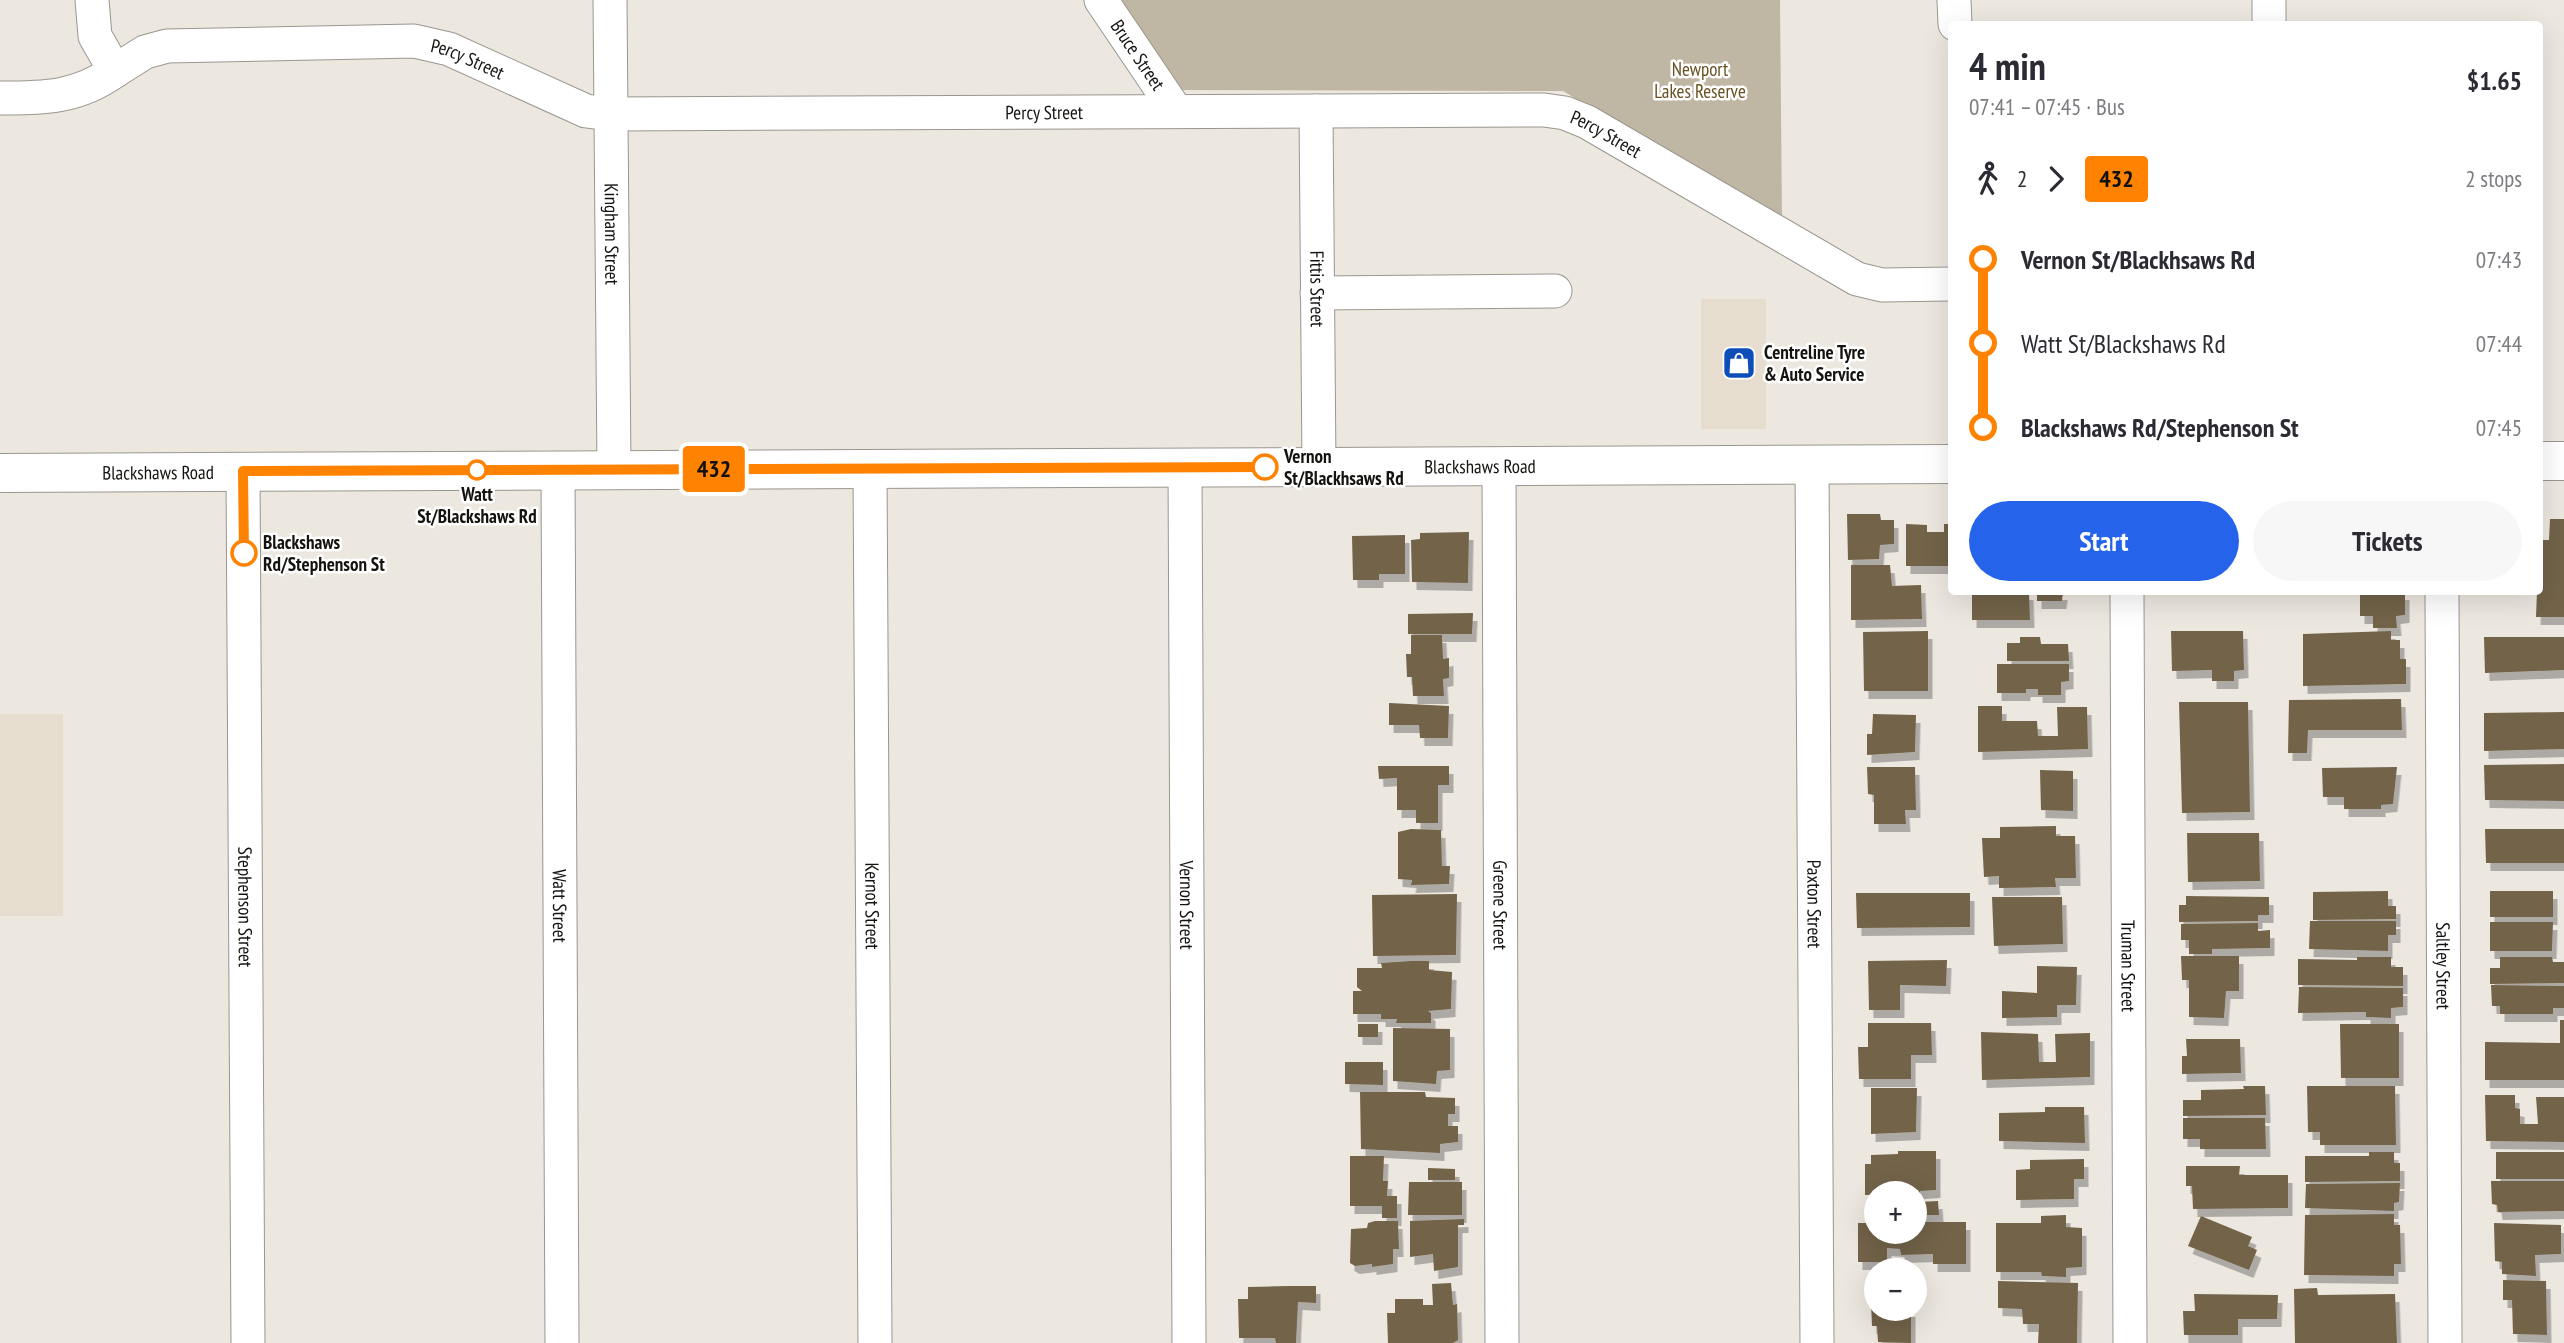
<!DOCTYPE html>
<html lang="en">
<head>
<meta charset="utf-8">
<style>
	:root { --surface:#fff; --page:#f7f7f7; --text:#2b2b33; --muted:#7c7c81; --accent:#2563eb }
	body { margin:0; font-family:"PT Sans Narrow",sans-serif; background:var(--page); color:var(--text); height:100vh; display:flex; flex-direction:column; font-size:26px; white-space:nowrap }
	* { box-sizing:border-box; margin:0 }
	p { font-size:23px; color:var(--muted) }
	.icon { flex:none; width:38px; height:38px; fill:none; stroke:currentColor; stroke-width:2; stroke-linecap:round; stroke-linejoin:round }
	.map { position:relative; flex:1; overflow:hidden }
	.side { position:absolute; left:1948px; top:21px; width:595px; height:574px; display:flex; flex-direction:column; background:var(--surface); border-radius:7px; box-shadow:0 7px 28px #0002 }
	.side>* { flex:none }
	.badge { padding:0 14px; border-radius:5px; font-size:24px; line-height:46px }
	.controls { position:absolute; left:1864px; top:1181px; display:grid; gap:14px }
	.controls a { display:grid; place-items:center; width:63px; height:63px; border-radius:50%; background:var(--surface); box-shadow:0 7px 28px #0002; font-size:35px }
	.map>.badge { position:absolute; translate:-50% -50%; box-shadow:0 0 0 4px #fff }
	.legs { display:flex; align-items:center; gap:10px; height:77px; padding:0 21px; font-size:23px }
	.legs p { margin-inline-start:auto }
	.summary { display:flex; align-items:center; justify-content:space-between; height:119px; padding:0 21px }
	h1 { font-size:38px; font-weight:700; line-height:52px }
	.action { display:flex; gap:14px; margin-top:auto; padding:14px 21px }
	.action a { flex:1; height:80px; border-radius:42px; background:var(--accent); color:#fff; font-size:28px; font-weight:700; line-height:80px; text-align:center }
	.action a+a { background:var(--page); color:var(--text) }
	ul { padding:0 21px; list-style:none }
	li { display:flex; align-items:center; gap:24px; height:84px; font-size:26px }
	li i { display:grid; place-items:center; width:10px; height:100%; margin:0 9px; background:currentColor }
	li i::after { content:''; width:18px; height:18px; margin:-9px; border:5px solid; border-radius:50%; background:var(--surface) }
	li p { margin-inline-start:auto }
	li:first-child i { background:linear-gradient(#0000 50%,currentColor 0) }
	li:last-child i { background:linear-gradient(currentColor 50%,#0000 0) }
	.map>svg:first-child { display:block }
</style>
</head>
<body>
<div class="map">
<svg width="2564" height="1343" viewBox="0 0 2564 1343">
	<defs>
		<filter id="shadow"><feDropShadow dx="4.5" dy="8" stdDeviation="0" flood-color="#0004"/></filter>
	</defs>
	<rect width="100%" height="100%" fill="#ece7df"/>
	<!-- built -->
	<g fill="#e6ddce">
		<rect x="1701" y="299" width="65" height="130"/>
		<rect x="0" y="714" width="63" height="202"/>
	</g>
	<!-- green -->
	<polygon fill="#c0b6a4" points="1103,0 1780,0 1782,222 1563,91 1167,90"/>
	<!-- building -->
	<g fill="#72644a" filter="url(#shadow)">
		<polygon points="1847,514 1880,514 1881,520 1894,520 1894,544 1880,545 1879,559 1848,560"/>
		<polygon points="2550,519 2564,519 2564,617 2536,617 2539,540 2549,540"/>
		<polygon points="1906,524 1927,525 1927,532 1944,532 1944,524 1951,524 1951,566 1906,566"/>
		<polygon points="1469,532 1468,583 1412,582 1411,540 1420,539 1420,533"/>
		<polygon points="1405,535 1405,574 1379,574 1379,580 1353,580 1352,536"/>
		<polygon points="1851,565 1890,565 1892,586 1921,585 1922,619 1851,620"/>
		<polygon points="1972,592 2029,592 2030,620 1972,620"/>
		<polygon points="2037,592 2063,592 2062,601 2037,601"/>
		<polygon points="2360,592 2405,592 2405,615 2396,616 2397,628 2373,628 2373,616 2360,616"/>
		<polygon points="1473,613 1472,634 1408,634 1408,614"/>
		<polygon points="1928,631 1928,691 1864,691 1863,632"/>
		<polygon points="2171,631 2243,631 2244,670 2234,671 2234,681 2212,681 2212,670 2172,671"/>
		<polygon points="2391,631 2391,640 2400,640 2400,659 2406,659 2406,684 2303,686 2303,634"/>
		<polygon points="1411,635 1442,635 1443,659 1449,658 1449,678 1443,679 1444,696 1413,696 1412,677 1407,677 1406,654 1411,654"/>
		<polygon points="2020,637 2040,637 2041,644 2068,644 2069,661 2007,661 2007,643 2020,643"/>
		<polygon points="2484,637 2564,637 2564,670 2485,673"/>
		<polygon points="1997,664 2069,664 2069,681 2061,682 2061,695 2038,695 2038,689 2026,689 2026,693 1997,693"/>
		<polygon points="2401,699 2402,730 2308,730 2307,753 2288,753 2289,700"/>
		<polygon points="2179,702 2248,702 2250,812 2182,813"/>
		<polygon points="1389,703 1449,706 1448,738 1420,738 1419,725 1389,725"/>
		<polygon points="1978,706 2002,706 2002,721 2037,721 2038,736 2058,736 2057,707 2087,707 2088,749 1978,752"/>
		<polygon points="2564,712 2564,749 2484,751 2484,713"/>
		<polygon points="1873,714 1916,715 1915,752 1867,755 1867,734 1872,734"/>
		<polygon points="2564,764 2564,801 2485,800 2484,765"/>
		<polygon points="1378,766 1449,766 1449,785 1438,785 1438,823 1416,823 1416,810 1397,810 1397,778 1379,779"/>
		<polygon points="1867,767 1915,767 1916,810 1905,810 1906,824 1874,824 1874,795 1868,794"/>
		<polygon points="2397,767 2393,804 2381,805 2381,809 2344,809 2344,797 2323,797 2322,768"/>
		<polygon points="2040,770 2073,771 2073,811 2041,810"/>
		<polygon points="2056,826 2056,836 2075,836 2076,878 2055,878 2056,887 1999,888 1999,876 1984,877 1982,838 2000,838 2000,827"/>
		<polygon points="1411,829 1441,830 1442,866 1450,866 1449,884 1411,885 1412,880 1398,879 1398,832"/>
		<polygon points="2485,829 2564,829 2564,863 2486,863"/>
		<polygon points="2187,833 2259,833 2260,881 2188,882"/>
		<polygon points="2388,891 2388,906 2396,906 2396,919 2313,920 2313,892"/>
		<rect x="2490" y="891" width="63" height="26"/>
		<polygon points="1856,893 1970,893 1970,927 1857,928"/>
		<polygon points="1457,894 1456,955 1373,956 1372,895"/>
		<polygon points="2186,896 2269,897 2269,915 2258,915 2258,921 2179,922 2179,905 2186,905"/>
		<polygon points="1992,897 2062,897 2063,944 1994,946"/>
		<polygon points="2310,921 2396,921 2396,935 2388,935 2388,951 2309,949"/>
		<polygon points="2490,922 2553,922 2552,951 2490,951"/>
		<polygon points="2258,923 2258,931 2270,930 2270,948 2212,949 2212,954 2189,954 2189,940 2181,940 2181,924"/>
		<polygon points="2181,956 2239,956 2239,991 2226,991 2224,1018 2189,1017 2189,980 2182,980"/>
		<polygon points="2357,957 2391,957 2391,967 2403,967 2403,986 2298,985 2298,959 2357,960"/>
		<polygon points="2500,957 2552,957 2553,962 2564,962 2564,983 2490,984 2490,968 2500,968"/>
		<polygon points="1947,960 1946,986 1900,985 1900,1010 1869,1010 1868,961"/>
		<polygon points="1411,961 1429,961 1429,970 1452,972 1451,1009 1428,1011 1431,1013 1431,1023 1396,1023 1397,1019 1381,1019 1381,1014 1353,1014 1353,991 1362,991 1357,987 1357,968 1382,968 1381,963"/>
		<polygon points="2037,966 2077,967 2076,1005 2057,1005 2057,1017 2002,1018 2002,991 2037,993"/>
		<polygon points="2491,985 2564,986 2564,1008 2553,1008 2553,1014 2500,1014 2500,1006 2492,1006"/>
		<polygon points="2299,987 2403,988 2403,1007 2391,1008 2391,1018 2366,1017 2366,1012 2298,1013"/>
		<polygon points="2560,1020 2564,1020 2564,1080 2485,1080 2485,1042 2560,1043"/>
		<polygon points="1868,1023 1931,1023 1932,1055 1911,1055 1911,1079 1859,1079 1858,1047 1868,1047"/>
		<rect x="1358" y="1024" width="20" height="13"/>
		<polygon points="2340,1024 2399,1024 2399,1078 2341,1078"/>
		<polygon points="1393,1028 1450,1029 1450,1070 1437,1071 1436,1084 1393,1081"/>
		<polygon points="1981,1032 2038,1034 2039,1062 2056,1062 2055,1034 2090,1033 2090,1077 1982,1080"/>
		<polygon points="2186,1039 2240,1039 2241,1073 2182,1074 2182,1056 2187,1056"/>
		<polygon points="1345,1062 1383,1062 1383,1085 1345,1084"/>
		<polygon points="2243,1086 2265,1086 2266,1115 2183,1116 2183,1100 2201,1100 2201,1090 2244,1089"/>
		<polygon points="2307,1086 2395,1086 2396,1145 2320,1145 2320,1132 2308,1132"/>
		<polygon points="1871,1088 1917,1088 1916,1132 1871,1134"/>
		<polygon points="1360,1092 1425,1092 1426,1097 1455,1098 1455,1114 1448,1114 1448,1126 1458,1126 1458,1142 1440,1144 1440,1153 1361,1149"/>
		<polygon points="2485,1095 2515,1095 2515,1108 2520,1109 2520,1124 2538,1124 2536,1097 2564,1097 2564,1142 2486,1141"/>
		<polygon points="2045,1107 2084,1107 2085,1143 1999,1141 1999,1113 2045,1112"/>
		<polygon points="2183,1118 2265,1118 2266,1149 2200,1149 2200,1139 2183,1139"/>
		<polygon points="1898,1151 1936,1151 1936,1190 1920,1191 1920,1202 1938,1201 1939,1215 1914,1215 1914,1194 1865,1195 1865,1164 1871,1164 1871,1155 1898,1154"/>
		<polygon points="2369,1152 2394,1152 2394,1163 2400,1163 2400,1181 2305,1182 2305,1156 2369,1156"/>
		<rect x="2496" y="1152" width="68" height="27"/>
		<polygon points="1350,1156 1384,1156 1383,1181 1388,1181 1387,1196 1397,1196 1397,1218 1382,1218 1382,1206 1350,1206"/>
		<polygon points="2084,1159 2084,1179 2074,1179 2074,1199 2016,1200 2016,1170 2030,1169 2030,1160"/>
		<polygon points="2186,1166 2240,1166 2239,1175 2288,1175 2288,1208 2193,1209 2192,1186 2186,1186"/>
		<polygon points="1428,1168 1455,1169 1455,1180 1428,1180"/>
		<polygon points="2491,1181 2564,1181 2564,1211 2498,1212 2497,1205 2492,1204"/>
		<polygon points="1409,1182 1462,1182 1462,1215 1408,1215"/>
		<polygon points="2400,1183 2399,1202 2394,1203 2394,1211 2305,1208 2306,1184"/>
		<polygon points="2394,1214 2394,1225 2400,1225 2401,1264 2394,1264 2394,1276 2304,1275 2305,1215"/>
		<polygon points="2066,1215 2066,1227 2082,1228 2082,1267 2066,1268 2066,1277 2042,1276 2041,1272 1996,1272 1996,1223 2041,1223 2041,1216"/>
		<polygon points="2201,1216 2252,1237 2248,1246 2257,1250 2249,1270 2188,1246"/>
		<polygon points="1464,1219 1464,1225 1458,1225 1458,1267 1434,1271 1433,1254 1410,1257 1410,1221"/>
		<polygon points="1375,1221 1398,1221 1399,1249 1393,1249 1393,1264 1372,1267 1372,1264 1355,1266 1350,1263 1351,1229 1367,1228 1368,1223"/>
		<polygon points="1914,1222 1966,1222 1966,1264 1933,1264 1933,1254 1901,1255 1900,1249 1887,1248 1887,1262 1858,1262 1858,1223 1876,1223 1876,1232 1914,1232"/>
		<polygon points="2494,1223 2561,1225 2561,1254 2535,1255 2536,1276 2502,1274 2502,1262 2495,1261"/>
		<polygon points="2503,1280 2546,1281 2547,1335 2513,1334 2512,1300 2503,1300"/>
		<polygon points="1998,1281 2078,1283 2077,1343 2038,1343 2039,1324 2023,1324 2022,1309 1998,1308"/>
		<polygon points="1451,1283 1453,1305 1457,1304 1458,1340 1453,1343 1388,1343 1387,1313 1395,1313 1395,1299 1423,1299 1423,1305 1433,1305 1432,1284"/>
		<polygon points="1290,1286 1316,1286 1316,1303 1298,1302 1296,1343 1276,1343 1275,1338 1239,1338 1238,1299 1248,1299 1248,1287"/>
		<polygon points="2317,1288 2318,1295 2395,1294 2397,1343 2295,1343 2294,1289"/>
		<polygon points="2194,1294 2278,1295 2277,1319 2238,1319 2238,1335 2184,1335 2183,1311 2195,1311"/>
		<polygon points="1876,1302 1876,1309 1911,1309 1911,1343 1878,1342 1877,1326 1872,1326 1871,1303"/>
	</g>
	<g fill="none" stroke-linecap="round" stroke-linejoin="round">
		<defs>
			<g id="minor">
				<path id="s1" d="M610 0 614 470"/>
				<path id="s2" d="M1101 0 1176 111"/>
				<polyline points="1954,0 1955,24"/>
				<polyline points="2269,0 2269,24"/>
				<path id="s3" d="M115 71 145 52 167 46 414 41 449 49 586 111 610 114 1544 110 1565 113 1587 122 1857 279 1882 285 1951 284"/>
				<path d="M0 98C45 98 77 98 115 71L95 36 92 0"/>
				<path id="s4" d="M1316 111 1319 467"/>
				<polyline points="1317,293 1555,291"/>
				<path id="s5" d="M1812 465 1817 1343"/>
				<path id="s6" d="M1499 466 1502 1343"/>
				<path id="s7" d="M1185 467 1189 1343"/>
				<path id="s8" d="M870 468 875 1343"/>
				<path id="s9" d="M558 470 562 1343"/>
				<path id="s10" d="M243 471 248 1343"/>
				<path id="s11" d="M2127 592 2130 1343"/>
				<path id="s12" d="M2442 592 2445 1343"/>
			</g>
			<g id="major">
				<polyline points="2539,461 2564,461"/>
				<path id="s13" d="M0 473 1951 464"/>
			</g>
		</defs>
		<!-- minor casing -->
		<use href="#minor" stroke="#9b968f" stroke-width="35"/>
		<!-- major casing -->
		<use href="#major" stroke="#9b968f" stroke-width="40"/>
		<!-- minor -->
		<use href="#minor" stroke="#fff" stroke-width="33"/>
		<!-- major -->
		<use href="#major" stroke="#fff" stroke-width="38"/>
	</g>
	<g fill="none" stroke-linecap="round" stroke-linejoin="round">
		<defs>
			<polyline id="line-1" points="244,553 243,471 1265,467"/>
		</defs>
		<!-- line-1 casing -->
		<use href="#line-1" stroke="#fff" stroke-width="16"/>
		<!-- line-1 -->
		<use href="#line-1" stroke="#ff8200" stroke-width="10"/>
	</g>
	<!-- icons -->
	<defs>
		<symbol id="shop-square" viewBox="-11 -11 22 22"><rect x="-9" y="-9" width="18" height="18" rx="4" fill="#0e4eb9" stroke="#fff"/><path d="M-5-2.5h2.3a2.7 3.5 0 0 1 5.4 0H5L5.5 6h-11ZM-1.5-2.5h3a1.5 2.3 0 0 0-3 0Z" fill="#fff"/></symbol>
	</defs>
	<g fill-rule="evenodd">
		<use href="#shop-square" x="1720" y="344" width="38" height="38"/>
	</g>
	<!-- markers -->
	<g fill="#fff" stroke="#ff8200" stroke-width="3.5">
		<circle cx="1265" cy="467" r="12"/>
		<circle cx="477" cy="470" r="9"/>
		<circle cx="244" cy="553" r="12"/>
	</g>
	<g text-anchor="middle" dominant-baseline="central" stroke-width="5" stroke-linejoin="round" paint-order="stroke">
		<!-- street labels -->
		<g font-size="19" fill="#151310" stroke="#fff">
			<text stroke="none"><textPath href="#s2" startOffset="66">Bruce Street</textPath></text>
			<text stroke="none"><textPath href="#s3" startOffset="362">Percy Street</textPath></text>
			<text stroke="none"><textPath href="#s3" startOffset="950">Percy Street</textPath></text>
			<text stroke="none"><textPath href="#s3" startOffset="1517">Percy Street</textPath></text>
			<text stroke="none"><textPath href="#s1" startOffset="234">Kingham Street</textPath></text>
			<text stroke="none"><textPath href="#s4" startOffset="178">Fittis Street</textPath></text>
			<text stroke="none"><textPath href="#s13" startOffset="1480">Blackshaws Road</textPath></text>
			<text stroke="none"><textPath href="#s13" startOffset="158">Blackshaws Road</textPath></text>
			<text stroke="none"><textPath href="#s6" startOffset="439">Greene Street</textPath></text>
			<text stroke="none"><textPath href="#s5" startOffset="439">Paxton Street</textPath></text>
			<text stroke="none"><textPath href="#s7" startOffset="438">Vernon Street</textPath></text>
			<text stroke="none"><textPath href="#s8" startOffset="438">Kernot Street</textPath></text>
			<text stroke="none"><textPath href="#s10" startOffset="436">Stephenson Street</textPath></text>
			<text stroke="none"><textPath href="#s9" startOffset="436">Watt Street</textPath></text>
			<text stroke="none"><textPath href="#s11" startOffset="374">Truman Street</textPath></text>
			<text stroke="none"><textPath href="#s12" startOffset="374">Saltley Street</textPath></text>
		</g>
		<!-- park labels -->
		<g font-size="19" fill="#6a5021" stroke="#fff">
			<text x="1700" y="69">Newport<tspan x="1700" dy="22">Lakes Reserve</tspan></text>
		</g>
		<!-- poi labels -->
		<g font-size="19" font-weight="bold" fill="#151310" stroke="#fff" text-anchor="start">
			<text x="1764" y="352">Centreline Tyre<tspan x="1764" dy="22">&amp; Auto Service</tspan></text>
		</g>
		<!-- stop labels -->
		<g font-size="19" font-weight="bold" fill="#151310" stroke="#fff" text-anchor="start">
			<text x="1284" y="456">Vernon<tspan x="1284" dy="22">St/Blackhsaws Rd</tspan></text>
			<text x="477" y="494" text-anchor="middle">Watt<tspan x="477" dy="22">St/Blackshaws Rd</tspan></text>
			<text x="263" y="542">Blackshaws<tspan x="263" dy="22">Rd/Stephenson St</tspan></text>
		</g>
	</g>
</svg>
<div class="controls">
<a>+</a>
<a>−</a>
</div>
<b class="badge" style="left:714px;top:469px;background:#ff8200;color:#111">432</b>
<section class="side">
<div class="summary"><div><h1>4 min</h1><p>07:41 – 07:45 · Bus</p></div><b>$1.65</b></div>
<div class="legs"><svg class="icon" aria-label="walk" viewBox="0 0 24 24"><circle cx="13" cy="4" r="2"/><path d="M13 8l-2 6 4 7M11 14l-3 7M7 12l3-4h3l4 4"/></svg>2<svg class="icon" aria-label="forward" viewBox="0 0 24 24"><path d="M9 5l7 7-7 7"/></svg><b class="badge" style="background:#ff8200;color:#111">432</b><p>2 stops</p></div>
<ul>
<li><i style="color:#ff8200"></i><b>Vernon St/Blackhsaws Rd</b><p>07:43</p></li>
<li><i style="color:#ff8200"></i><span>Watt St/Blackshaws Rd</span><p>07:44</p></li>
<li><i style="color:#ff8200"></i><b>Blackshaws Rd/Stephenson St</b><p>07:45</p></li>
</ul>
<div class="action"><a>Start</a><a>Tickets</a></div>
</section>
</div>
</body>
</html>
